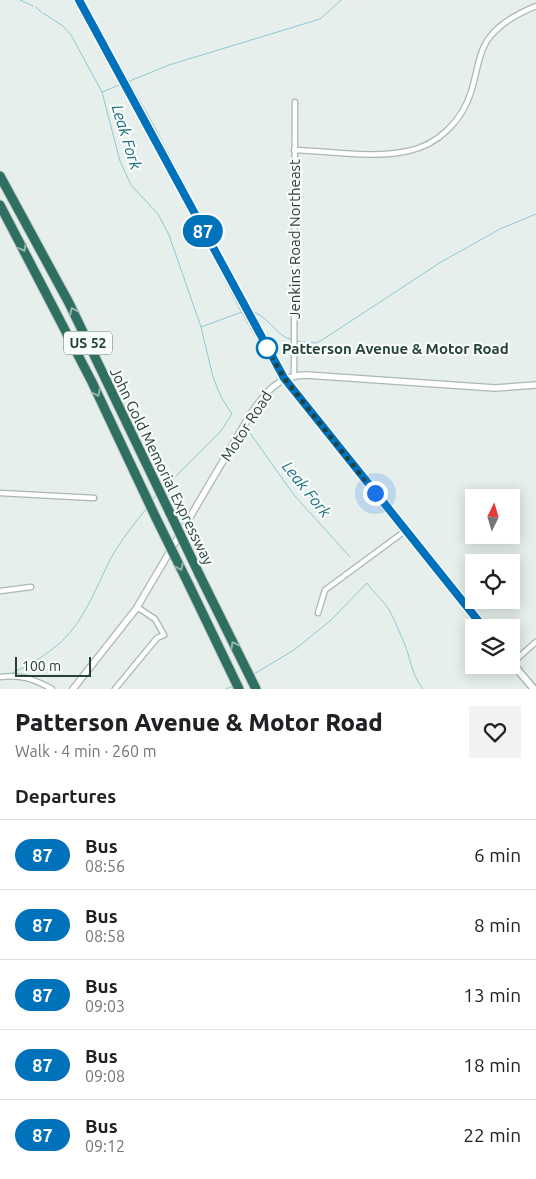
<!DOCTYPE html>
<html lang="en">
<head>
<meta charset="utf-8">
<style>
	:root { --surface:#fff; --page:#f2f2f2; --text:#202124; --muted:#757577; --line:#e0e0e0 }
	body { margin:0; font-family:Ubuntu,sans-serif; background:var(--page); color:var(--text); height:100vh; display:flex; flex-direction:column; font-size:19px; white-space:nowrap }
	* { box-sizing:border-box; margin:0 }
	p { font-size:16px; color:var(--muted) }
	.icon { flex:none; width:28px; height:28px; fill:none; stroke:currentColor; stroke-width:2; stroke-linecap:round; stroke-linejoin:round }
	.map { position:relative; height:689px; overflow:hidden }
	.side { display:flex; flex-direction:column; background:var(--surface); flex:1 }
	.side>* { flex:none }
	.badge { padding:0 10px; border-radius:16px; font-size:18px; line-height:32px }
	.needle { width:32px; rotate:5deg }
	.controls { position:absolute; left:465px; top:489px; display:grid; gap:10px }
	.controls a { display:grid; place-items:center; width:55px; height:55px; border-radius:0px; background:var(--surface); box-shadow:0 2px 12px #0003; font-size:25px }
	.scale { position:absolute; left:15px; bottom:12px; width:76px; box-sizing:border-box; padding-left:5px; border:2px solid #24423a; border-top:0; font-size:14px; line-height:18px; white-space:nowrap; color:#24423a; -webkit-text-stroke:4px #f7fbf9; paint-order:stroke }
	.you { position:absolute; width:25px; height:25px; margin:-12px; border:4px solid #fff; border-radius:50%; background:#1a73e8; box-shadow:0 0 0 8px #1a73e833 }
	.map>.badge { position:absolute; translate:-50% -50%; box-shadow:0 0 0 2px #fff }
	h2 { padding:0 15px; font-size:19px; line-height:45px }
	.round { display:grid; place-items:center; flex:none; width:52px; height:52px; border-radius:0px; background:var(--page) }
	.overview { display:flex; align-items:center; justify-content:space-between; height:85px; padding:0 15px }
	h1 { font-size:24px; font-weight:800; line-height:38px }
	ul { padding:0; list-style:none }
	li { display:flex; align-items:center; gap:15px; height:70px; padding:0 15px; border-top:1px solid var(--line) }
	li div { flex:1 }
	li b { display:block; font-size:19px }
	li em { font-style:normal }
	li .badge { min-width:55px; font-weight:700; text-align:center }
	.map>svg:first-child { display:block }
</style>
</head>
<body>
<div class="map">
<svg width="536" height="689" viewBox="0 0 536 689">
	<rect width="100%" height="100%" fill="#e6efeb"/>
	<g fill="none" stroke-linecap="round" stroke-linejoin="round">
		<!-- stream -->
		<g stroke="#8ec9d4" stroke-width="1">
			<polyline points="20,0 33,6"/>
			<polyline points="36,7 41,12"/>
			<polyline points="43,13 63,26 71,35 102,92 120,161 131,185 158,214 169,235 201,327 213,377 221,397 232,414 221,431 162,490"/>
			<polyline points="127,82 169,65 320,19 341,0"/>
			<polyline points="102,92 124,83"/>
			<path d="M249 311C267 313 274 335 292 340"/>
			<polyline points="201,327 242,312"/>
			<polyline points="296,341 316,343 322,340 441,262 500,229 536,214"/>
			<polyline points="250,433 294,495 350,557"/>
			<polyline points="152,500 157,494"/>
			<path d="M10 674C28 666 47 655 62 641 85 620 97 585 111 558 121 540 134 524 147 508"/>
			<path d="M254 674 294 650 331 620 367 583C374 593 382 599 389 610 394 618 398 629 402 638 411 656 410 673 423 689"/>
			<polyline points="226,689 233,686"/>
		</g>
		<defs>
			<g id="minor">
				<path d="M294 150C329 151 374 159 408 151 438 145 462 121 471 92 477 74 478 53 489 38 500 23 519 13 536 6"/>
				<polyline points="294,376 295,102"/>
				<polyline points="0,493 94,498"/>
				<polyline points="0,591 31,587"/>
				<polyline points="318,613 325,590 405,531"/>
				<polyline points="512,663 536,642"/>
				<path d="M0 677C20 674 34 679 52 689"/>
				<polyline points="115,689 157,638 164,635 155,619 137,607"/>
			</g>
			<path id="tertiary" d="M73 689 136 609 250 415C265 393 278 375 306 375L495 388 536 385"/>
			<g id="secondary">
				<polyline points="79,0 151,129 244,308 284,379 484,628"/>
				<polyline points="511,662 534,689"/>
			</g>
			<g id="motorway">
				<polyline points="0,176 69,303 170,513"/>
				<polyline points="0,205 92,382 156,518"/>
				<polyline points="199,574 256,689"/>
				<polyline points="189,585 239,689"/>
			</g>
		</defs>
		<!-- minor casing -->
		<use href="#minor" stroke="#a8b8b2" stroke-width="7"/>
		<!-- tertiary casing -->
		<use href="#tertiary" stroke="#a8b8b2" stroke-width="8"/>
		<!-- secondary casing -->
		<use href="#secondary" stroke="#a4bbb3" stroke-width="9"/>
		<!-- motorway casing -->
		<use href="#motorway" stroke="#c2cac8" stroke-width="11"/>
		<!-- minor -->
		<use href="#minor" stroke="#fff" stroke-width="4.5"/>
		<!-- tertiary -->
		<use href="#tertiary" stroke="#fff" stroke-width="5.5"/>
		<!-- secondary -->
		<use href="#secondary" stroke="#fff" stroke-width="6"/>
		<!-- motorway -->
		<use href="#motorway" stroke="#2f6f62" stroke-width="9"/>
		<defs>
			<g id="motorway-bridge">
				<polyline points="170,513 199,574"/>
				<polyline points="156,518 189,585"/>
			</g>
		</defs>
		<!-- motorway-bridge casing -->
		<use href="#motorway-bridge" stroke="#c2cac8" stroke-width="11" stroke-linecap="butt"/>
		<!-- motorway-bridge -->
		<use href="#motorway-bridge" stroke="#2f6f62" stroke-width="9"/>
	</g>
	<!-- one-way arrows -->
	<defs><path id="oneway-chevron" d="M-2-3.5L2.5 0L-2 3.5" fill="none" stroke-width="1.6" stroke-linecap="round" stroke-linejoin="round" transform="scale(1.25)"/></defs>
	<g stroke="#93b5ae">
		<use href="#oneway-chevron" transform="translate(23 248) rotate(62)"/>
		<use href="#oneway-chevron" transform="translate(73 311) rotate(-116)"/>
		<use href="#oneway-chevron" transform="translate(97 393) rotate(64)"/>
		<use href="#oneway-chevron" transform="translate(180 567) rotate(65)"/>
		<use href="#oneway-chevron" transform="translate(234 645) rotate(-117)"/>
	</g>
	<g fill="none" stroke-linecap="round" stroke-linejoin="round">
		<defs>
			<polyline id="line" points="79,0 284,378 484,628"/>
		</defs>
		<!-- line casing -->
		<use href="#line" stroke="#fff" stroke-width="11"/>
		<!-- line -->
		<use href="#line" stroke="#0072bc" stroke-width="8"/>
		<!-- walk -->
		<polyline stroke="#24423a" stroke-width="5" stroke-dasharray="0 9" points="267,348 263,341 284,378 375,493"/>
	</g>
	<!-- markers -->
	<circle fill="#fff" stroke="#0072bc" stroke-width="2.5" cx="267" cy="348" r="10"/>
	<g text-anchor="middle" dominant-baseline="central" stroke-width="4.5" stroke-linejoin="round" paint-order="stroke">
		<!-- shield labels -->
		<rect fill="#f7fbf9" stroke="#637a73" stroke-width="1" x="64" y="331.5" width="48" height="23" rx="4"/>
		<g font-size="14" font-weight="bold" fill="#24423a">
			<text x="88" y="343">US 52</text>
		</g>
		<!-- street labels -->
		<g font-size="15" fill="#24423a" stroke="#f7fbf9">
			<text transform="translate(294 239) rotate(-90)">Jenkins Road Northeast</text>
			<text transform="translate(246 426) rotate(-57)">Motor Road</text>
			<text transform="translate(162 466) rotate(64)">John Gold Memorial Expressway</text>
		</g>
		<!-- stop labels -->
		<g font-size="15" font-weight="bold" fill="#24423a" stroke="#f7fbf9" text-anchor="start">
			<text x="282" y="348">Patterson Avenue &amp; Motor Road</text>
		</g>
		<!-- water labels -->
		<g font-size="16" font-style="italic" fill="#1c6f80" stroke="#f7fbf9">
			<text transform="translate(127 137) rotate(73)">Leak Fork</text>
			<text transform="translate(307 489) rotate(51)">Leak Fork</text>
		</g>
	</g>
</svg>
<div class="controls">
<a><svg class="needle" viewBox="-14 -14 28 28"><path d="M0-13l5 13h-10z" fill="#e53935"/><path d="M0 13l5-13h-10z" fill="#757577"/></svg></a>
<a><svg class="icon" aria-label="locate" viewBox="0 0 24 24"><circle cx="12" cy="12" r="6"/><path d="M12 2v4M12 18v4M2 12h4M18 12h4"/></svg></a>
<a><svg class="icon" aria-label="layers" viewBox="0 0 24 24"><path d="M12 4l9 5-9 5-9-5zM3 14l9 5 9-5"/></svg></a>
</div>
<div class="scale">100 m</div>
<div class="you" style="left:375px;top:493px"></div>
<b class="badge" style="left:203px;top:231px;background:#0072bc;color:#fff">87</b>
</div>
<section class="side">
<div class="overview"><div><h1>Patterson Avenue &amp; Motor Road</h1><p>Walk · 4 min · 260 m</p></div><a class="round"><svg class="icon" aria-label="heart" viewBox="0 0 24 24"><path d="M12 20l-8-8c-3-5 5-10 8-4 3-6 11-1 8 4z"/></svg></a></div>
<h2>Departures</h2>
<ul>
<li><span class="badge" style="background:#0072bc;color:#fff">87</span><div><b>Bus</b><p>08:56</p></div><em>6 min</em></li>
<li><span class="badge" style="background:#0072bc;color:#fff">87</span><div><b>Bus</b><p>08:58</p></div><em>8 min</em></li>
<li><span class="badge" style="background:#0072bc;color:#fff">87</span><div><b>Bus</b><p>09:03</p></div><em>13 min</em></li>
<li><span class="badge" style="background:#0072bc;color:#fff">87</span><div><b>Bus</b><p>09:08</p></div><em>18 min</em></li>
<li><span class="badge" style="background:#0072bc;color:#fff">87</span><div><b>Bus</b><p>09:12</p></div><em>22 min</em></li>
</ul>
</section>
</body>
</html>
